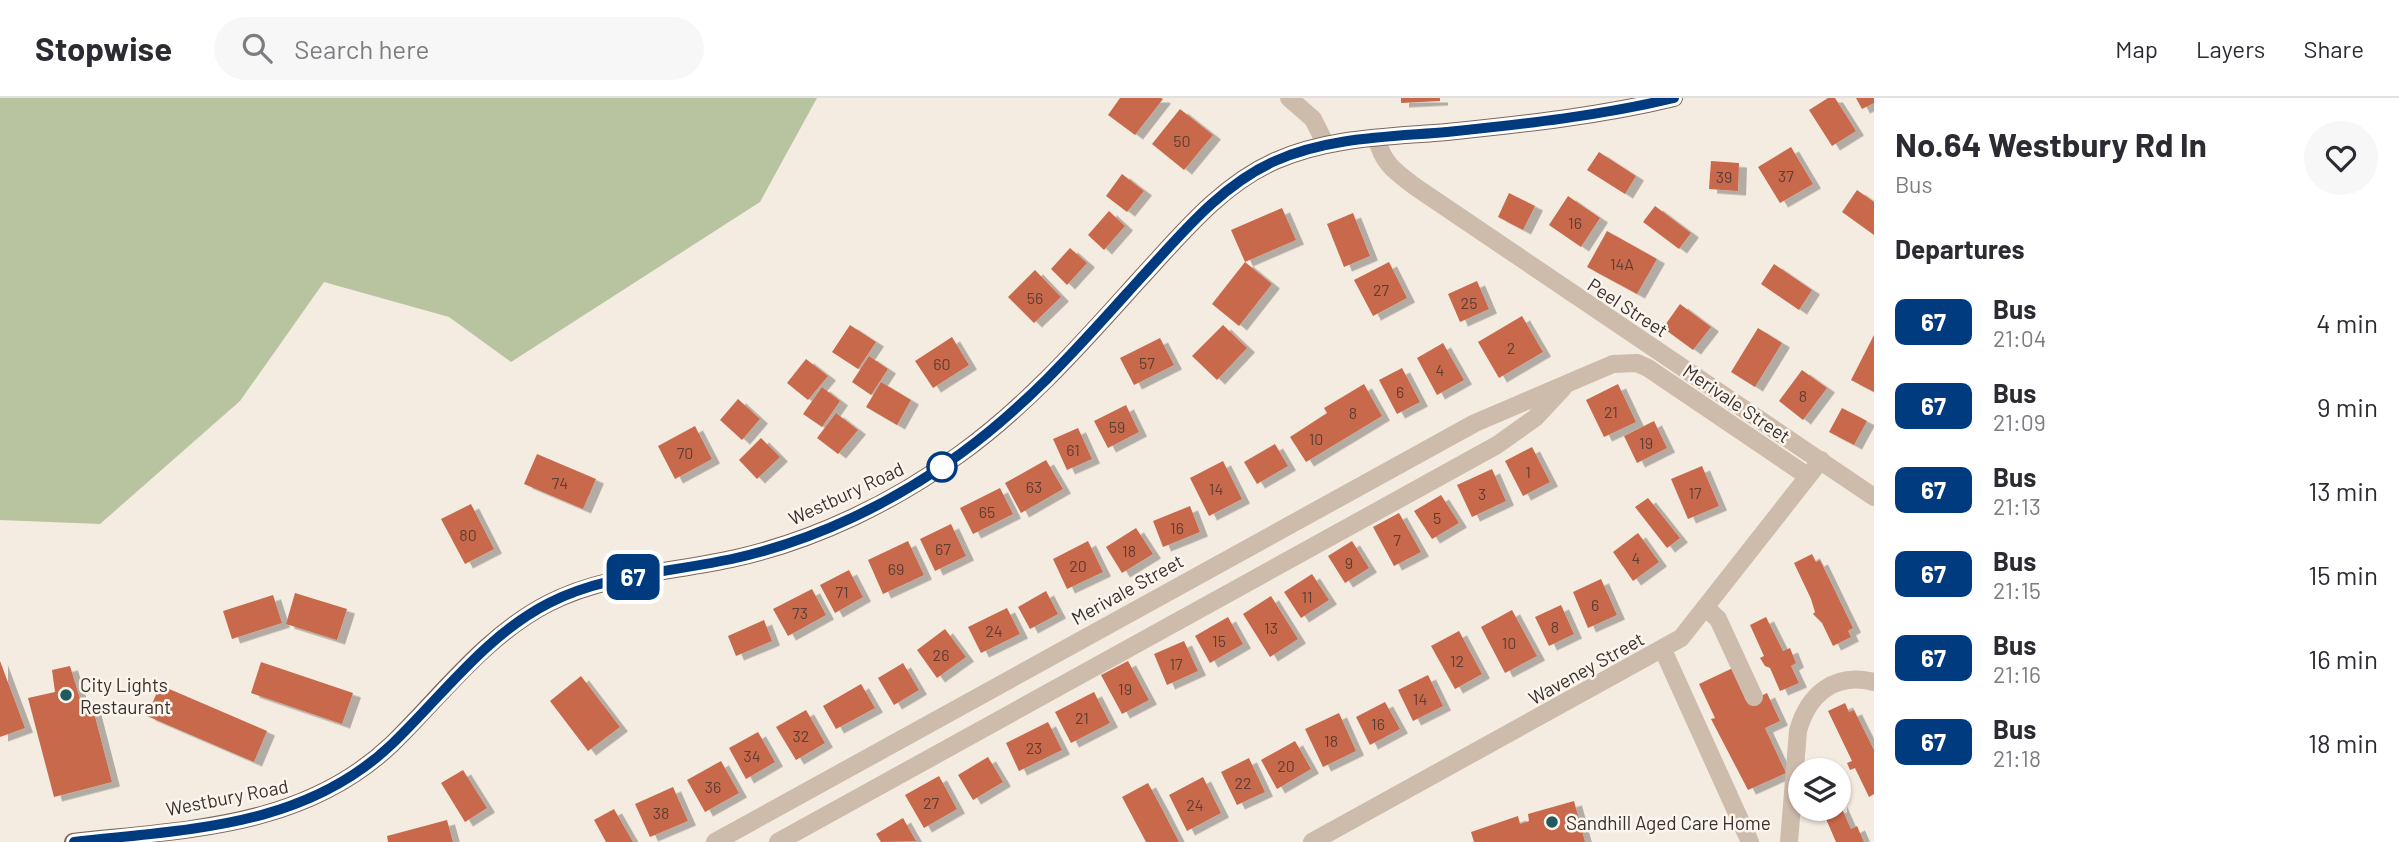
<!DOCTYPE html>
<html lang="en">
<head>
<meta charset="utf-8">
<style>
	:root { --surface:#fff; --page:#f7f7f7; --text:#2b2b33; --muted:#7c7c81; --line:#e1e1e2 }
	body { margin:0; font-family:Barlow,sans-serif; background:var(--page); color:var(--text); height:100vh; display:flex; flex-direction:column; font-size:26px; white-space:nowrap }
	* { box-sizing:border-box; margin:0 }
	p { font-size:23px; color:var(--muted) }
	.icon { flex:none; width:38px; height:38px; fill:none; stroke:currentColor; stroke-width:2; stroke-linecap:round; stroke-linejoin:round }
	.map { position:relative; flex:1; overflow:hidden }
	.sheet { display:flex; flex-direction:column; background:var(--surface); width:525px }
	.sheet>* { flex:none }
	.badge { padding:0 14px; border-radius:10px; font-size:24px; line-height:46px }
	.buttons { position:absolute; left:1788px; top:660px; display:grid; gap:14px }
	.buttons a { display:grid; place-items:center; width:63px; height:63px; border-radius:50%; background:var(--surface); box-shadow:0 2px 5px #0004; font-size:35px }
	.map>.badge { position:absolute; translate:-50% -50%; box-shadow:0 0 0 4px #fff }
	h2 { padding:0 21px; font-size:26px; line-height:63px }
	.round { display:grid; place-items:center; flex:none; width:74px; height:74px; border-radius:37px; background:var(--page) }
	.head { display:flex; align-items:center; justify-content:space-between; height:119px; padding:0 21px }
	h1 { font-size:33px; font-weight:700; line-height:52px }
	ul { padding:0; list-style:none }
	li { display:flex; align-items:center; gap:21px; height:84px; padding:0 21px }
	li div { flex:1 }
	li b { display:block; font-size:26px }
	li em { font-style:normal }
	li .badge { min-width:77px; font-weight:700; text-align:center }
	header { display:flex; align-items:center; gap:42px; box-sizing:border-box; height:98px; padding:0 35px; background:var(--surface); border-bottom:2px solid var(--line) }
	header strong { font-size:33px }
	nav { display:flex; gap:38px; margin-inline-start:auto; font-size:24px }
	.search { width:490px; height:63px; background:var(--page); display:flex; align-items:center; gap:18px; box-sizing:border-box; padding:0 24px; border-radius:38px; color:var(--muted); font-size:26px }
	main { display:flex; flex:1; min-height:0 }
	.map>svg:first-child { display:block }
</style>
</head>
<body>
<header>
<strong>Stopwise</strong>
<div class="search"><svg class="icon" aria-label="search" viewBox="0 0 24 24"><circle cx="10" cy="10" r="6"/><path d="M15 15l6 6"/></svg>Search here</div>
<nav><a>Map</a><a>Layers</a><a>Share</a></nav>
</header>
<main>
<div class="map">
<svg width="1874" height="744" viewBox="0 0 1874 744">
	<defs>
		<filter id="shadow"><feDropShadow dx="8" dy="4.5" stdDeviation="0" flood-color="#0004"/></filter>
	</defs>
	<rect width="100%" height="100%" fill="#f4ebe1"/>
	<!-- green -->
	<polygon fill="#b8c4a0" points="0,0 817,0 760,104 511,264 449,219 324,184 240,303 100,426 0,422"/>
	<!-- building -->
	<g fill="#c8694b" filter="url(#shadow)">
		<polygon points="1120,0 1161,0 1163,1 1135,37 1108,17"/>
		<polygon points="1401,0 1440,0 1440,3 1401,5"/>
		<polygon points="1828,0 1835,0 1856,33 1832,48 1809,12"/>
		<polygon points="1856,0 1874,0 1874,5 1862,11"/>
		<polygon points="1180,11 1213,37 1184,72 1152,46"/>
		<polygon points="1791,49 1813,86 1780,105 1758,69"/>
		<polygon points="1599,54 1636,78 1625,96 1587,72"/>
		<polygon points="1711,63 1739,65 1738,93 1709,91"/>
		<polygon points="1122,76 1144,93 1127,114 1106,98"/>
		<polygon points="1857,92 1874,104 1874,137 1842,114"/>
		<polygon points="1509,95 1535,108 1523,132 1498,119"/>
		<polygon points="1568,98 1600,120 1581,149 1549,127"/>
		<polygon points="1655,108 1691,135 1679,151 1643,124"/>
		<polygon points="1282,110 1296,142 1245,164 1231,132"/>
		<polygon points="1109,113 1125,128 1104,152 1088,137"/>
		<polygon points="1353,115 1370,158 1344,169 1327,126"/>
		<polygon points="1607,133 1657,161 1637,196 1587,169"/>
		<polygon points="1070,150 1087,165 1067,187 1051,171"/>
		<polygon points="1245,164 1272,186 1239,228 1212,206"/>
		<polygon points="1389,164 1407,200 1373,218 1354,182"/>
		<polygon points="1774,166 1812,192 1799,212 1761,186"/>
		<polygon points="1035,172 1061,199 1034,225 1008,199"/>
		<polygon points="1477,183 1489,211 1460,224 1448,196"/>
		<polygon points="1680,206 1711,229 1693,252 1663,230"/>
		<polygon points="1522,218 1543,254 1499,280 1478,244"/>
		<polygon points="850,227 876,244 858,271 832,254"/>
		<polygon points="1223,227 1247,250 1217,282 1192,258"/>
		<polygon points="1758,230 1782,245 1755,289 1731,274"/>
		<polygon points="1874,237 1874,294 1851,282"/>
		<polygon points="952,239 969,267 933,290 915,263"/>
		<polygon points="1160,240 1174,267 1134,287 1120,260"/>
		<polygon points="1443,245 1464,282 1437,297 1417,260"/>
		<polygon points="869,258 888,271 871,297 852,284"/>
		<polygon points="806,261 828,278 808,302 787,285"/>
		<polygon points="1402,270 1420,304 1397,316 1379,282"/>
		<polygon points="1802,272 1827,290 1803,322 1779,303"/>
		<polygon points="881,284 911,302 897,327 866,309"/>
		<polygon points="1364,286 1382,318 1306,364 1290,339 1327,315 1324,310"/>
		<polygon points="1618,286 1636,324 1604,339 1586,302"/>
		<polygon points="822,289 840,303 822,329 803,316"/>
		<polygon points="738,301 760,321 742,342 720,322"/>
		<polygon points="1126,307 1139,334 1108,350 1094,323"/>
		<polygon points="1842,310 1867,323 1854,347 1829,334"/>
		<polygon points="836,315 858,332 838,356 817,340"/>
		<polygon points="1654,323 1667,350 1637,365 1624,338"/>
		<polygon points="695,328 712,361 675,381 658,348"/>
		<polygon points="1078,330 1092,361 1067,372 1053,341"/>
		<polygon points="761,340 780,359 757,381 739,362"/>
		<polygon points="1275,346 1288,368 1257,386 1244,364"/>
		<polygon points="1532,349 1550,384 1523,398 1505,363"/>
		<polygon points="537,356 596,381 583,411 524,386"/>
		<polygon points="1046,362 1063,391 1021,415 1005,385"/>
		<polygon points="1223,363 1242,401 1209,418 1190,380"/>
		<polygon points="1702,368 1719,408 1688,421 1671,381"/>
		<polygon points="1492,371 1506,403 1472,419 1457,387"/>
		<polygon points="1000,390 1013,416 973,436 960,410"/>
		<polygon points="1441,397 1459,425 1432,441 1414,413"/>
		<polygon points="1648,400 1680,440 1667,450 1635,409"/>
		<polygon points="471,406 494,451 465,466 441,421"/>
		<polygon points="1190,408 1200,434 1163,449 1153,423"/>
		<polygon points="1399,415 1421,454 1394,468 1373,429"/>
		<polygon points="951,426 966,458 935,473 920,441"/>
		<polygon points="1136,430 1153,456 1122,475 1106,449"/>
		<polygon points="1638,435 1659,464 1633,483 1613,454"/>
		<polygon points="908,443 924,477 883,496 868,462"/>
		<polygon points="1088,443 1103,474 1067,491 1053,461"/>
		<polygon points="1352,443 1369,470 1345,485 1328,458"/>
		<polygon points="1812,456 1816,464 1820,462 1853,530 1848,533 1851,539 1833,548 1822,525 1813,516 1815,514 1811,501 1794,465"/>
		<polygon points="849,472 863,499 835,515 820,487"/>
		<polygon points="1312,476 1329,502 1301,520 1284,494"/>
		<polygon points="1601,481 1617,517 1588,530 1573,494"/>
		<polygon points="812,491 826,517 788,538 773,511"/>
		<polygon points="1046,493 1058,516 1030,531 1018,509"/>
		<polygon points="295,495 347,511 337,542 286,526"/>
		<polygon points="273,497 282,525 232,541 223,513"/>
		<polygon points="1271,498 1298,541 1270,559 1243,516"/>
		<polygon points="1561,507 1574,536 1549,548 1535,519"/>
		<polygon points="1007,510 1020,536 981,555 968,529"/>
		<polygon points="1512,512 1537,558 1505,575 1481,529"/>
		<polygon points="1228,519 1243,546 1210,565 1195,538"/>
		<polygon points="1766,519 1783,553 1790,550 1796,565 1791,568 1799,585 1780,593 1770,570 1765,568 1760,560 1764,558 1750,527"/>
		<polygon points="764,522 772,543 736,558 728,538"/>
		<polygon points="945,531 966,559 937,580 917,552"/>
		<polygon points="1459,533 1482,576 1455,591 1431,548"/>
		<polygon points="1184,543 1198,573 1167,587 1154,556"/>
		<polygon points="0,563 25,630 0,639"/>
		<polygon points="1128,563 1149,602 1122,616 1101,577"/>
		<polygon points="261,564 353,595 342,626 251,595"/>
		<polygon points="903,565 919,592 894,607 878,580"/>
		<polygon points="70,568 83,611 92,607 112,684 54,699 28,600 55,594 52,572"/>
		<polygon points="1737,568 1751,603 1767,595 1780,623 1765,630 1786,675 1748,692 1711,621 1715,620 1699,586"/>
		<polygon points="1428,577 1443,608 1413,623 1398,592"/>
		<polygon points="581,578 620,629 588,653 550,603"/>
		<polygon points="861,586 875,610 836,631 823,608"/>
		<polygon points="160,587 267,633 254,664 147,618"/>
		<polygon points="1094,594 1110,625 1071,645 1055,614"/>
		<polygon points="1385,604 1400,631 1370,647 1356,619"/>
		<polygon points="1845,605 1849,614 1854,612 1874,652 1874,696 1869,699 1855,670 1850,672 1847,665 1852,663 1828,613"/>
		<polygon points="806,612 825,645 796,662 776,629"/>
		<polygon points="1339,615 1356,653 1323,669 1305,631"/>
		<polygon points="1048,624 1062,652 1019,673 1006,645"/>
		<polygon points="758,634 775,664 746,681 729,650"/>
		<polygon points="1295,643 1311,671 1277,691 1261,662"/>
		<polygon points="988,659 1003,684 973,702 958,677"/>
		<polygon points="1249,660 1265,694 1237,707 1221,674"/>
		<polygon points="721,663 739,695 705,714 687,682"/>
		<polygon points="463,672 487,710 465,724 441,685"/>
		<polygon points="939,678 957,711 924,730 905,697"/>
		<polygon points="1203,679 1221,715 1187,733 1169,697"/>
		<polygon points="1148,685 1161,709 1179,744 1146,744 1122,699"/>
		<polygon points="673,689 688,723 650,739 635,706"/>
		<polygon points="1574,703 1585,744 1474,744 1471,734 1518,718 1520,726 1529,723 1528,716"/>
		<polygon points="1839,704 1851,731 1857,728 1864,744 1836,744 1823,714 1839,710"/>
		<polygon points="614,711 633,744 606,744 594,722"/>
		<polygon points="903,720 916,743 881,744 876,736"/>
		<polygon points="447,722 453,744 388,744 387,738"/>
	</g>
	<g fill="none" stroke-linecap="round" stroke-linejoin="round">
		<!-- minor -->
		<g stroke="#cdbbac" stroke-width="18">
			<polyline points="1289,0 1313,21 1325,45"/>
			<path d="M1377 40C1382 66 1397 75 1417 90L1874 399"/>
			<polyline points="1706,510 1718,521 1754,599"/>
			<polyline points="1663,552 1750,744"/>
			<polyline points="715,744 1475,325 1613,266 1637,265 1648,270 1806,377"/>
			<polyline points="778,744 1497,347 1535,320 1563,290"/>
			<polyline points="1312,744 1681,540 1821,362"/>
			<path d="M1789 744 1798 633C1808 596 1835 574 1874 584"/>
		</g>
		<!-- major -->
		<path stroke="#7d675c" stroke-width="18" d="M73 744C188 731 304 730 392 646 441 598 486 537 549 505 605 476 675 474 736 460 816 442 894 404 960 356 1028 307 1082 245 1138 183 1179 139 1219 88 1275 63 1329 39 1389 39 1447 34 1523 26 1600 18 1674 0"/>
	</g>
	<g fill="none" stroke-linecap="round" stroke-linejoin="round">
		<defs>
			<path id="line" d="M74 744C188 731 304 730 392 646 442 598 486 537 549 505 605 476 675 474 736 460 816 442 894 404 960 356 1028 307 1082 245 1138 183 1179 139 1219 88 1275 63 1329 39 1389 39 1447 34 1523 26 1600 18 1674 0"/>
		</defs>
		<!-- line casing -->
		<use href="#line" stroke="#fff" stroke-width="16"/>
		<!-- line -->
		<use href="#line" stroke="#003b80" stroke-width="10"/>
	</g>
	<!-- markers -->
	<circle fill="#fff" stroke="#003b80" stroke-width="3.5" cx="942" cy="369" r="14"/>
	<g fill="#1f5a5e" stroke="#fbf5ee" stroke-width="2.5">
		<circle cx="66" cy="597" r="7"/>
		<circle cx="1552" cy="724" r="7"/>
	</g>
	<g text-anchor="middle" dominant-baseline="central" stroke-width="5" stroke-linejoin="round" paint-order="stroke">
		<!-- number labels -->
		<g font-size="16" fill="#5e3e33">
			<text x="1182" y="42">50</text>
			<text x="1786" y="77">37</text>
			<text x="1724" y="78">39</text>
			<text x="1575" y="124">16</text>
			<text x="1622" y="165">14A</text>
			<text x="1381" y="191">27</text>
			<text x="1035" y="199">56</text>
			<text x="1469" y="204">25</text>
			<text x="1511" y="249">2</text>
			<text x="1147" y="264">57</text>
			<text x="942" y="265">60</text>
			<text x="1440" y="271">4</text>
			<text x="1400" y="293">6</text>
			<text x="1803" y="297">8</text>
			<text x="1611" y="313">21</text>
			<text x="1353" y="314">8</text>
			<text x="1117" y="328">59</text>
			<text x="1316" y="340">10</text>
			<text x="1646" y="344">19</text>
			<text x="1073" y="351">61</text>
			<text x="685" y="354">70</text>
			<text x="1528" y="373">1</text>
			<text x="560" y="384">74</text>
			<text x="1034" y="388">63</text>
			<text x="1216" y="390">14</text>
			<text x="1695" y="394">17</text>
			<text x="1482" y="395">3</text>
			<text x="987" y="413">65</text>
			<text x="1437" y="419">5</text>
			<text x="1177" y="429">16</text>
			<text x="468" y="436">80</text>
			<text x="1397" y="441">7</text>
			<text x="943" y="450">67</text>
			<text x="1129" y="452">18</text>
			<text x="1636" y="459">4</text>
			<text x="1349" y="464">9</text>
			<text x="1078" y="467">20</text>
			<text x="896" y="470">69</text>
			<text x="842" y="493">71</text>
			<text x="1307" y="498">11</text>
			<text x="1595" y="506">6</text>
			<text x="800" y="514">73</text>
			<text x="1555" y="528">8</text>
			<text x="1271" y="529">13</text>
			<text x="994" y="532">24</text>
			<text x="1219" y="542">15</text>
			<text x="1509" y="544">10</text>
			<text x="941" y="556">26</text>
			<text x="1457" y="562">12</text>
			<text x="1176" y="565">17</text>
			<text x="1125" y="590">19</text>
			<text x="1420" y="600">14</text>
			<text x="1082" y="619">21</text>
			<text x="1378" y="625">16</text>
			<text x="801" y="637">32</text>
			<text x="1331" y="642">18</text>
			<text x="1034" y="649">23</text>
			<text x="752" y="657">34</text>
			<text x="1286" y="667">20</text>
			<text x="1243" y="684">22</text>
			<text x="713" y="688">36</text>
			<text x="931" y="704">27</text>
			<text x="1195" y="706">24</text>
			<text x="661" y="714">38</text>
		</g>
		<!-- street labels -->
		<g font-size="19" fill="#3b302b" stroke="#fbf5ee">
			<text transform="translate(1628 209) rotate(33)">Peel Street</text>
			<text transform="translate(1737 305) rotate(34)">Merivale Street</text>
			<text transform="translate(846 395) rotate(-25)">Westbury Road</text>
			<text transform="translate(1127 491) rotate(-29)">Merivale Street</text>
			<text transform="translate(1586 570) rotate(-29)">Waveney Street</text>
			<text transform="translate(227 699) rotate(-11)">Westbury Road</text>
		</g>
		<!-- poi labels -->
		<g font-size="19" fill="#3b302b" stroke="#fbf5ee" text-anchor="start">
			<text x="80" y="586">City Lights<tspan x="80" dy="22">Restaurant</tspan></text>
			<text x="1566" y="724">Sandhill Aged Care Home</text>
		</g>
	</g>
</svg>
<div class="buttons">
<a><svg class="icon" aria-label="layers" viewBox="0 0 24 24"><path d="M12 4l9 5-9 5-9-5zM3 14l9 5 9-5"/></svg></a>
</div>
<b class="badge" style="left:633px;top:479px;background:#003b80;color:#fff">67</b>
</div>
<section class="sheet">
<div class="head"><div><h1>No.64 Westbury Rd In</h1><p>Bus</p></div><a class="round"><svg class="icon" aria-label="heart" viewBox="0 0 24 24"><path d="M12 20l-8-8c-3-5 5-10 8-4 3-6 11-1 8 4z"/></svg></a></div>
<h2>Departures</h2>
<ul>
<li><span class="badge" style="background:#003b80;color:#fff">67</span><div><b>Bus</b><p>21:04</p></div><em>4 min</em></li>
<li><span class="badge" style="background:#003b80;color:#fff">67</span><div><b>Bus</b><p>21:09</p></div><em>9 min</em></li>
<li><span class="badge" style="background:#003b80;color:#fff">67</span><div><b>Bus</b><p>21:13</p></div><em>13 min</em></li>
<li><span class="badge" style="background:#003b80;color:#fff">67</span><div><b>Bus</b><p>21:15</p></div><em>15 min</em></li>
<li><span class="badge" style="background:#003b80;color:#fff">67</span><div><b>Bus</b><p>21:16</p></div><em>16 min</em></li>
<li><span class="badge" style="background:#003b80;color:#fff">67</span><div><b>Bus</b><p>21:18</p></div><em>18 min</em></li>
</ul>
</section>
</main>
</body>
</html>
